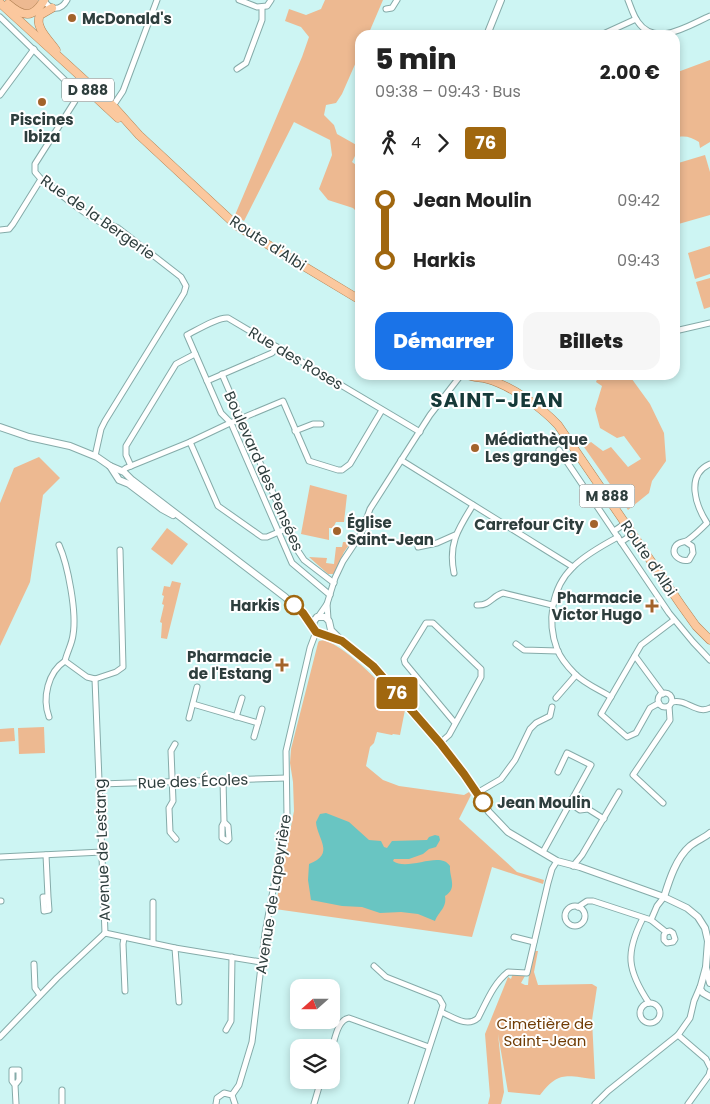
<!DOCTYPE html>
<html lang="fr">
<head>
<meta charset="utf-8">
<style>
	:root { --surface:#fff; --page:#f6f6f6; --text:#222; --muted:#767676; --accent:#1a73e8 }
	body { margin:0; font-family:Poppins,sans-serif; background:var(--page); color:var(--text); height:100vh; display:flex; flex-direction:column; font-size:19px; white-space:nowrap }
	* { box-sizing:border-box; margin:0 }
	p { font-size:16px; color:var(--muted) }
	.icon { flex:none; width:28px; height:28px; fill:none; stroke:currentColor; stroke-width:2; stroke-linecap:round; stroke-linejoin:round }
	.map { position:relative; flex:1; overflow:hidden }
	.drawer { position:absolute; left:355px; top:30px; width:325px; height:350px; display:flex; flex-direction:column; background:var(--surface); border-radius:15px; box-shadow:0 2px 8px #0003 }
	.drawer>* { flex:none }
	.badge { padding:0 10px; border-radius:4px; font-size:18px; line-height:32px }
	.needle { width:32px; rotate:249deg }
	.tools { position:absolute; left:290px; top:979px; display:grid; gap:10px }
	.tools a { display:grid; place-items:center; width:50px; height:50px; border-radius:10px; background:var(--surface); box-shadow:0 2px 8px #0003; font-size:25px }
	.map>.badge { position:absolute; translate:-50% -50%; box-shadow:0 0 0 2px #fff }
	.legs { display:flex; align-items:center; gap:8px; height:55px; padding:0 20px; font-size:16px }
	.legs p { margin-inline-start:auto }
	.overview { display:flex; align-items:center; justify-content:space-between; height:85px; padding:0 20px }
	h1 { font-size:28px; font-weight:800; line-height:38px }
	.primary-button { display:flex; gap:10px; margin-top:auto; padding:10px 20px }
	.primary-button a { flex:1; height:58px; border-radius:15px; background:var(--accent); color:#fff; font-size:20px; font-weight:800; line-height:58px; text-align:center }
	.primary-button a+a { background:var(--page); color:var(--text) }
	ul { padding:0 20px; list-style:none }
	li { display:flex; align-items:center; gap:18px; height:60px; font-size:19px }
	li i { display:grid; place-items:center; width:8px; height:100%; margin:0 6px; background:currentColor }
	li i::after { content:''; width:12px; height:12px; margin:-6px; border:4px solid; border-radius:50%; background:var(--surface) }
	li p { margin-inline-start:auto }
	li:first-child i { background:linear-gradient(#0000 50%,currentColor 0) }
	li:last-child i { background:linear-gradient(currentColor 50%,#0000 0) }
	.map>svg:first-child { display:block }
</style>
</head>
<body>
<div class="map">
<svg width="710" height="1104" viewBox="0 0 710 1104">
	<rect width="100%" height="100%" fill="#cdf5f3"/>
	<!-- green -->
	<g fill="#edb991">
		<path d="M8 0H38C38 6 34 8 30 11L19 9Z"/>
		<polygon points="325,0 383,0 368,35 360,35 360,53 342,94 336,103 326,105 324,115 334,125 337,134 360,147 360,154 355,156 352,162 360,168 360,215 353,208 328,200 319,189 332,155 330,140 294,122 244,221 235,215 302,57 309,37 301,27 285,21 289,9 306,15 321,9"/>
		<path d="M710 60V142L700 148 699 142C691 137 684 135 675 138V73Z"/>
		<polygon points="705,155 710,172 710,215 675,225 675,164"/>
		<polygon points="710,246 710,274 695,279 688,253"/>
		<polygon points="710,278 710,307 704,309 696,282"/>
		<polygon points="629,375 650,404 664,433 666,461 652,481 649,493 628,510 584,447 591,442 603,451 611,447 628,467 641,459 624,436 617,438 600,428 595,409 602,386 596,382 598,377"/>
		<polygon points="39,457 60,478 43,495 30,582 0,646 0,503 14,468"/>
		<polygon points="310,485 347,495 344,522 336,522 333,528 329,528 329,540 301,534"/>
		<polygon points="167,528 188,544 172,565 151,549"/>
		<polygon points="343,542 351,542 344,552 334,574 328,574 309,557 327,558 326,563 334,564 336,547 342,547"/>
		<polygon points="172,581 181,583 167,639 161,638 162,623 160,622 164,605 162,604 164,596 162,595 164,586 170,587"/>
		<path d="M324 640C349 648 387 690 405 710L400 735 393 734 392 735 377 732 374 743 370 747 366 766 383 780 399 786 464 795 469 792 471 795 459 819 517 872 544 880 543 884 492 867 472 937 275 909 294 811 293 782 290 763 291 749 318 643 319 641Z"/>
		<polygon points="44,727 45,753 19,754 18,728"/>
		<polygon points="14,728 15,741 0,742 0,729"/>
		<path d="M535 951H538L534 972 538 985 592 984 597 987 592 1020 595 1079C567 1076 559 1070 540 1095L508 1092 498 1034 504 1092 501 1104H488L490 1096 485 1034 508 977 511 979 513 973 526 974 521 983 525 985H528L529 974Z"/>
	</g>
	<!-- water -->
	<path fill="#69c5c2" d="M326 813 349 822 369 840 381 841 384 847 387 848 392 841 427 840 429 837 435 835 439 836 440 840 436 847 429 849 423 854 409 859H394L393 861C408 872 440 850 450 866 449 877 458 888 445 896 447 908 439 911 435 921L418 914 401 912 380 913 362 907 342 906 311 900 308 880 309 864C336 854 317 839 316 822L320 814Z"/>
	<g fill="none" stroke-linecap="round" stroke-linejoin="round">
		<defs>
			<g id="minor">
				<path d="M44 0C50 11 61 11 67 0"/>
				<polyline points="239,0 257,7 267,6 271,0"/>
				<path d="M628 0C631 7 633 15 638 22 656 48 689 25 710 16"/>
				<polyline points="386,9 392,8 397,0"/>
				<path d="M0 17 76 91 75 101 35 164V172L41 179C60 193 79 211 100 222 106 225 112 225 118 228L181 277 186 286 184 293 105 421 101 429 95 456"/>
				<polyline points="601,35 636,19"/>
				<polyline points="237,69 246,63 262,20 262,8"/>
				<polyline points="0,95 34,49"/>
				<polyline points="113,106 123,91 157,0"/>
				<polyline points="0,230 9,229 13,224 41,179"/>
				<polyline points="675,331 710,323"/>
				<polyline points="222,374 298,551 304,560 334,583"/>
				<polyline points="207,381 272,353 277,347"/>
				<polyline points="295,431 313,424 321,424"/>
				<polyline points="190,442 218,506 262,537 267,537 288,528"/>
				<polyline points="559,450 669,613 693,642 710,660"/>
				<polyline points="401,460 573,567"/>
				<polyline points="131,466 126,455 126,446 176,364 195,354"/>
				<polyline points="122,471 126,468 190,442 228,424 283,401 309,461 338,470 342,470 350,464 382,410"/>
				<polyline points="614,531 626,523"/>
				<polyline points="621,542 633,534"/>
				<path d="M686 542 692 546 693 553 689 560C681 562 671 556 675 547 678 541 684 543 688 540 695 535 701 529 707 523 696 506 685 475 710 464"/>
				<path d="M59 545C68 565 77 613 73 635 72 644 67 652 65 661L87 677 95 679"/>
				<polyline points="418,547 437,543 455,535"/>
				<path d="M454 573C448 544 458 529 473 505"/>
				<path d="M330 595 292 563 231 423 221 413 187 335C197 330 218 317 228 318L420 432"/>
				<path d="M477 605C490 606 492 596 503 593L552 605"/>
				<polyline points="318,617 327,604"/>
				<polyline points="328,619 327,604 335,578 343,561 361,534 370,509 430,415 461,375"/>
				<polyline points="516,644 524,650 558,651"/>
				<polyline points="635,656 663,694"/>
				<polyline points="95,679 105,933"/>
				<polyline points="95,679 116,672 123,667 120,550"/>
				<circle cx="665" cy="700" r="7"/>
				<path d="M611 697C600 690 585 684 575 674 569 668 560 657 557 649 547 622 551 588 573 567 585 555 603 545 618 537"/>
				<polyline points="556,698 576,675"/>
				<path d="M672 702C686 698 697 715 710 708"/>
				<polyline points="659,703 650,708 636,733 627,737 601,714 641,645 674,620"/>
				<polyline points="193,704 258,723"/>
				<path d="M49 717C42 698 48 672 65 661"/>
				<polyline points="236,717 242,698"/>
				<polyline points="189,718 197,687"/>
				<polyline points="254,737 262,709"/>
				<polyline points="440,743 449,735 481,677 481,669 433,623 426,623 404,659 405,663 455,723"/>
				<polyline points="175,744 171,751 173,801 169,808 170,832 176,839"/>
				<polyline points="223,780 224,822 222,826 222,838 227,841 229,839 228,826 224,822"/>
				<polyline points="100,784 286,778"/>
				<polyline points="477,793 501,779 515,760 530,729 536,723 550,716 552,707"/>
				<polyline points="663,803 633,775 670,720 669,706"/>
				<polyline points="588,809 580,810 577,808 577,803 581,799 585,802 588,809 604,819"/>
				<polyline points="543,852 591,765 567,753 558,772"/>
				<polyline points="46,855 48,897 43,897 44,911 49,910 48,897"/>
				<polyline points="0,857 102,852"/>
				<polyline points="573,866 582,855 619,792"/>
				<polyline points="0,901 1,901"/>
				<polyline points="153,902 153,943"/>
				<circle cx="575" cy="916" r="10"/>
				<polyline points="578,907 587,901 593,901 651,920 657,906 664,897"/>
				<path d="M643 918C625 953 627 970 649 1003"/>
				<polyline points="651,920 666,932 670,931 673,933 675,939 673,942 667,943 664,940 664,935 666,932"/>
				<polyline points="105,933 175,948 261,962"/>
				<polyline points="514,937 534,942"/>
				<polyline points="124,938 123,944 125,991"/>
				<polyline points="175,948 179,1002"/>
				<polyline points="34,964 35,988 40,995"/>
				<polyline points="374,966 386,977 439,998 443,1005 441,1012"/>
				<circle cx="650" cy="1013" r="10"/>
				<polyline points="226,1030 231,1021 232,957"/>
				<polyline points="678,1035 706,1059 710,1067"/>
				<polyline points="0,1037 57,978 105,933"/>
				<path d="M331 1051C335 1040 337 1020 349 1018L429 1047"/>
				<polyline points="15,1085 12,1081 12,1070 19,1070 19,1080 15,1085 16,1104"/>
				<polyline points="62,1090 62,1104"/>
				<polyline points="232,1095 239,1085 252,1042 265,933 287,816 286,751 310,648 316,632"/>
				<polyline points="216,1104 217,1098 224,1093 232,1095 235,1104"/>
				<polyline points="314,1104 321,1080"/>
				<path d="M411 1104 441 1012C453 1017 467 1028 478 1018 487 1001 493 984 508 972L527 973 548 883 552 869 557 861"/>
				<polyline points="595,1104 608,1091 678,1035 690,1018 694,1001 700,987"/>
				<polyline points="688,1104 709,1075 710,1071"/>
			</g>
			<g id="tertiary">
				<polyline points="487,35 501,0"/>
				<polyline points="0,427 29,437 70,446 97,457 110,466 119,480 129,484 162,509 173,515"/>
				<polyline points="110,466 124,472 132,480 285,597 303,613 316,632 342,641 373,666 440,743 465,774 489,812 508,832 557,861 580,867 664,897 687,908 698,917 705,928 708,941 706,967 700,989 703,993 710,997"/>
				<polyline points="313,626 314,621 317,617 325,617 329,621 331,630 339,638"/>
				<path d="M664 897C669 881 676 858 690 846 696 841 704 838 710 833"/>
				<polyline points="706,968 710,983"/>
			</g>
			<g id="primary">
				<polyline points="0,3 113,106 139,135 237,226 360,300"/>
				<path d="M8 4C23 17 33 19 44 0"/>
				<path d="M52 8 40 15C34 27 49 40 56 50"/>
				<polyline points="90,92 118,118"/>
				<path d="M468 375C474 378 481 377 487 379 512 386 541 407 558 425L681 605 696 626 710 640"/>
			</g>
		</defs>
		<!-- minor casing -->
		<use href="#minor" stroke="#85aba9" stroke-width="7"/>
		<!-- tertiary casing -->
		<use href="#tertiary" stroke="#85aba9" stroke-width="8"/>
		<!-- primary casing -->
		<use href="#primary" stroke="#b18052" stroke-width="9"/>
		<!-- minor -->
		<use href="#minor" stroke="#fff" stroke-width="5"/>
		<!-- tertiary -->
		<use href="#tertiary" stroke="#fff" stroke-width="6"/>
		<!-- primary -->
		<use href="#primary" stroke="#fbc89e" stroke-width="8"/>
	</g>
	<g fill="none" stroke-linecap="round" stroke-linejoin="round">
		<defs>
			<polyline id="line-1" points="294,605 303,613 316,632 342,641 373,666 440,743 464,774 483,802"/>
		</defs>
		<!-- line-1 casing -->
		<use href="#line-1" stroke="#fff" stroke-width="11"/>
		<!-- line-1 -->
		<use href="#line-1" stroke="#a0670f" stroke-width="8"/>
	</g>
	<!-- markers -->
	<g fill="#a3632b" stroke="#fff" stroke-width="2">
		<circle cx="72" cy="18" r="5"/>
		<circle cx="42" cy="102" r="5"/>
		<circle cx="475" cy="448" r="5"/>
		<circle cx="594" cy="524" r="5"/>
		<circle cx="337" cy="531" r="5"/>
		<path d="M649.5 598.5h5v5h5v5h-5v5h-5v-5h-5v-5h5z"/>
		<path d="M279.5 657.5h5v5h5v5h-5v5h-5v-5h-5v-5h5z"/>
	</g>
	<g fill="#fff" stroke="#a0670f" stroke-width="2.5">
		<circle cx="294" cy="605" r="9"/>
		<circle cx="483" cy="802" r="9"/>
	</g>
	<g text-anchor="middle" dominant-baseline="central" stroke-width="4" stroke-linejoin="round" paint-order="stroke">
		<!-- shield labels -->
		<g fill="#fff" stroke="#6d7877" stroke-width="1">
			<rect x="62" y="78.5" width="52" height="23" rx="4"/>
			<rect x="579.5" y="484.5" width="55" height="23" rx="4"/>
		</g>
		<g font-size="14" font-weight="bold" fill="#2e3e3d">
			<text x="88" y="90">D 888</text>
			<text x="607" y="496">M 888</text>
		</g>
		<!-- poi labels -->
		<g font-size="15" font-weight="bold" fill="#2e3e3d" stroke="#fff" text-anchor="start">
			<text x="82" y="18">McDonald's</text>
			<text x="42" y="119" text-anchor="middle">Piscines<tspan x="42" dy="17">Ibiza</tspan></text>
			<text x="485" y="439">Médiathèque<tspan x="485" dy="17">Les granges</tspan></text>
			<text x="347" y="522">Église<tspan x="347" dy="17">Saint-Jean</tspan></text>
			<text x="584" y="524" text-anchor="end">Carrefour City</text>
			<text x="642" y="597" text-anchor="end">Pharmacie<tspan x="642" dy="17">Victor Hugo</tspan></text>
			<text x="272" y="656" text-anchor="end">Pharmacie<tspan x="272" dy="17">de l'Estang</tspan></text>
		</g>
		<!-- street labels -->
		<g font-size="15" fill="#2e3e3d" stroke="#fff">
			<text transform="translate(98 217) rotate(35)">Rue de la Bergerie</text>
			<text transform="translate(268 243) rotate(33)">Route d'Albi</text>
			<text transform="translate(296 358) rotate(31)">Rue des Roses</text>
			<text transform="translate(264 471) rotate(66)">Boulevard des Pensées</text>
			<text transform="translate(649 558) rotate(56)">Route d'Albi</text>
			<text transform="translate(193 781) rotate(-2)">Rue des Écoles</text>
			<text transform="translate(102 850) rotate(-92)">Avenue de Lestang</text>
			<text transform="translate(273 894) rotate(-81)">Avenue de Lapeyrière</text>
		</g>
		<!-- stop labels -->
		<g font-size="15" font-weight="bold" fill="#2e3e3d" stroke="#fff" text-anchor="end">
			<text x="280" y="605">Harkis</text>
			<text x="497" y="802" text-anchor="start">Jean Moulin</text>
		</g>
		<!-- park labels -->
		<g font-size="15" fill="#703c05" stroke="#fff">
			<text x="545" y="1023">Cimetière de<tspan x="545" dy="17">Saint-Jean</tspan></text>
		</g>
		<!-- district labels -->
		<g font-size="20" font-weight="bold" letter-spacing="1" fill="#153938" stroke="#fff">
			<text x="497" y="400">SAINT-JEAN</text>
		</g>
	</g>
</svg>
<div class="tools">
<a><svg class="needle" viewBox="-14 -14 28 28"><path d="M0-13l5 13h-10z" fill="#e53935"/><path d="M0 13l5-13h-10z" fill="#767676"/></svg></a>
<a><svg class="icon" aria-label="layers" viewBox="0 0 24 24"><path d="M12 4l9 5-9 5-9-5zM3 14l9 5 9-5"/></svg></a>
</div>
<b class="badge" style="left:397px;top:693px;background:#a0670f;color:#fff">76</b>
<section class="drawer">
<div class="overview"><div><h1>5 min</h1><p>09:38 – 09:43 · Bus</p></div><b>2.00 €</b></div>
<div class="legs"><svg class="icon" aria-label="walk" viewBox="0 0 24 24"><circle cx="13" cy="4" r="2"/><path d="M13 8l-2 6 4 7M11 14l-3 7M7 12l3-4h3l4 4"/></svg>4<svg class="icon" aria-label="forward" viewBox="0 0 24 24"><path d="M9 5l7 7-7 7"/></svg><b class="badge" style="background:#a0670f;color:#fff">76</b></div>
<ul>
<li><i style="color:#a0670f"></i><b>Jean Moulin</b><p>09:42</p></li>
<li><i style="color:#a0670f"></i><b>Harkis</b><p>09:43</p></li>
</ul>
<div class="primary-button"><a>Démarrer</a><a>Billets</a></div>
</section>
</div>
</body>
</html>
